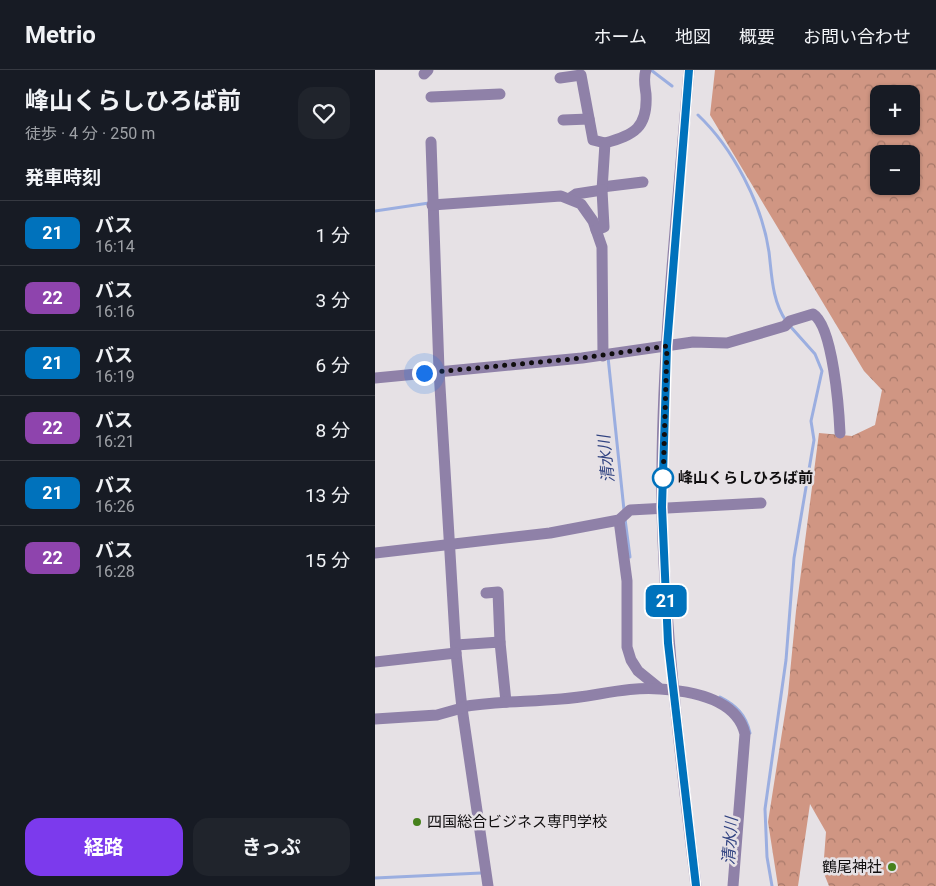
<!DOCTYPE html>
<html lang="ja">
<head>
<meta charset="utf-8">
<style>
	:root { --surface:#171b24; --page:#20242c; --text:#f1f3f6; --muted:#9ea1a6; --line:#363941; --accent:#7c3aed }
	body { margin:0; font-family:Roboto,"Noto Sans JP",sans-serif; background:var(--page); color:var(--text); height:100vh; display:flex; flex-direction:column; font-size:19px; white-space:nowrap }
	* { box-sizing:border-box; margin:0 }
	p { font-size:16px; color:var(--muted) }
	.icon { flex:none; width:28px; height:28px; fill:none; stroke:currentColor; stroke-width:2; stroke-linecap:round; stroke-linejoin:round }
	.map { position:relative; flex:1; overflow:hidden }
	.sheet { display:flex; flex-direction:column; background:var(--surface); width:375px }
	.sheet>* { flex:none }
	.badge { padding:0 10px; border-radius:8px; font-size:18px; line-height:32px }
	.controls { position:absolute; left:495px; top:15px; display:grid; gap:10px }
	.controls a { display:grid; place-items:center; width:50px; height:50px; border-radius:10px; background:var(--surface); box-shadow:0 1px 4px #0004; font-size:25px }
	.you { position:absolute; width:25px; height:25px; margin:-12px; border:4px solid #fff; border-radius:50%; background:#1a73e8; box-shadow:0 0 0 8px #1a73e833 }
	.map>.badge { position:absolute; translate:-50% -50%; box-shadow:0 0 0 2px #fff }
	h2 { padding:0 25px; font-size:19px; line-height:45px }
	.round { display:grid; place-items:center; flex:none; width:52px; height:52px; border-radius:15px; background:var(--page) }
	.head { display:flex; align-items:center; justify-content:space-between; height:85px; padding:0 25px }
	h1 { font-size:24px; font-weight:700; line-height:38px }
	.action { display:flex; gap:10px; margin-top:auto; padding:10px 25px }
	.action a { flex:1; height:58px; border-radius:15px; background:var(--accent); color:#fff; font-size:20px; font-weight:700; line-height:58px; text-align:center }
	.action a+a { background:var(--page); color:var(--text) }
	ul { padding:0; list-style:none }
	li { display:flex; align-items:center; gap:15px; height:65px; padding:0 25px; border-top:1px solid var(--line) }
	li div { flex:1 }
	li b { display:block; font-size:19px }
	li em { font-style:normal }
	li .badge { min-width:55px; font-weight:700; text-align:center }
	header { display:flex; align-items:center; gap:30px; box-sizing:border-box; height:70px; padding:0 25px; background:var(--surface); border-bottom:1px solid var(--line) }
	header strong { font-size:24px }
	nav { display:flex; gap:28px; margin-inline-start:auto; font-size:18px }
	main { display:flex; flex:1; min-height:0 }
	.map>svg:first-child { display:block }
</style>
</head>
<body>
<header>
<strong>Metrio</strong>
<nav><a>ホーム</a><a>地図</a><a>概要</a><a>お問い合わせ</a></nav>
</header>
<main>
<section class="sheet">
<div class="head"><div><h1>峰山くらしひろば前</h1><p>徒歩 · 4 分 · 250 m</p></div><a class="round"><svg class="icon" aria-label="heart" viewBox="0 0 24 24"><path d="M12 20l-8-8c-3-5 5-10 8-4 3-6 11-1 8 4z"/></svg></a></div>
<h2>発車時刻</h2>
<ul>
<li><span class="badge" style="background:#0072bc;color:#fff">21</span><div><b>バス</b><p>16:14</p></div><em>1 分</em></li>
<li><span class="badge" style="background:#8e44ad;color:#fff">22</span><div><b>バス</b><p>16:16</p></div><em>3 分</em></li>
<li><span class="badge" style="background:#0072bc;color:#fff">21</span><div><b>バス</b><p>16:19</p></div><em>6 分</em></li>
<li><span class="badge" style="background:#8e44ad;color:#fff">22</span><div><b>バス</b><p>16:21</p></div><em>8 分</em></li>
<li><span class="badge" style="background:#0072bc;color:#fff">21</span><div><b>バス</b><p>16:26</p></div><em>13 分</em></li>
<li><span class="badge" style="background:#8e44ad;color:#fff">22</span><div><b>バス</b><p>16:28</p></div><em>15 分</em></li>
</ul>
<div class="action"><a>経路</a><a>きっぷ</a></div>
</section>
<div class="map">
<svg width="561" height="816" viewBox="0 0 561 816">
	<defs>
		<pattern id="forest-crowns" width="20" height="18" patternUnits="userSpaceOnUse" patternTransform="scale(1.25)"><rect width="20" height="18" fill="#d09683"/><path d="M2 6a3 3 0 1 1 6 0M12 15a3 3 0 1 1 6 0" fill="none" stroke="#a7796a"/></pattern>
	</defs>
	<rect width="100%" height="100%" fill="#e6e1e5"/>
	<!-- forest -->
	<path fill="url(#forest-crowns)" fill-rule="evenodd" d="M340 0H561V816H454L448 801 451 762 435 734 423 816H403L393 752 413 624 421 541 444 363 477 366 500 355 507 320 489 301 335 45ZM504 24H536V56H504ZM504 84H536V116H504Z"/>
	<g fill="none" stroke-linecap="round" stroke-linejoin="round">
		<!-- stream -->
		<g stroke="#9baee0" stroke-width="3">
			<polyline points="276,0 297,16"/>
			<path d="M323 45C358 78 387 134 394 182 397 207 397 230 411 251"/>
			<polyline points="0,141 54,133"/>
			<polyline points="233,287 249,440"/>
			<polyline points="250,449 255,487"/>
			<path d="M345 627C361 635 371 645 375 663"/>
			<polyline points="0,808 106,803"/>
			<polyline points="397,816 392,787 390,739 411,590 419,488 439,370 436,351 447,301 440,284 415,256"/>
		</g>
		<!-- minor -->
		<g stroke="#8f81a8" stroke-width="11">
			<path d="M314 0C302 146 285 293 287 439 290 566 306 691 321 816"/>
			<polyline points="49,4 53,0"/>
			<polyline points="185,8 206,5 218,70 230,73"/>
			<polyline points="56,27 125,24"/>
			<polyline points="188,50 214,49"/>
			<polyline points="56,72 64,300 81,583 87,638 113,816"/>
			<polyline points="227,117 268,112"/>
			<path d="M195 128 201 124 227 120 230 73C259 65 273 58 271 24 270 16 268 8 271 0"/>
			<polyline points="57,135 186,126 206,134 218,151 227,177 228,286"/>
			<polyline points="221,160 229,157 227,120"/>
			<path d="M0 308 207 288 318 272 352 273 410 256 415 251 438 244C458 256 464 340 465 363"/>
			<polyline points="244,450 252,511 252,577 256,590 263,601 284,618"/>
			<polyline points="0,483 175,463 244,450 255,440 386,433"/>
			<polyline points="111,523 123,522 125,572"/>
			<polyline points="81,575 125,572 131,632"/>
			<polyline points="0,592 81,583"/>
			<path d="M86 637C119 631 153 632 186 629 218 627 253 616 285 619 316 621 362 629 370 664L358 816"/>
			<polyline points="0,649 62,645 87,638"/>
		</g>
	</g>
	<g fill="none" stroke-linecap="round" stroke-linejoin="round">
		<defs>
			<polyline id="line" points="314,0 292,276 287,437 293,573 321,816"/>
		</defs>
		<!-- line casing -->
		<use href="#line" stroke="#fff" stroke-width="11"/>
		<!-- line -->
		<use href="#line" stroke="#0072bc" stroke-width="8"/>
		<!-- walk -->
		<polyline stroke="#100e0f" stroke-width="5" stroke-dasharray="0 9" points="49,303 207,288 292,276 288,413 288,408"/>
	</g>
	<!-- markers -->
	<circle fill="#fff" stroke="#0072bc" stroke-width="2.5" cx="288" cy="408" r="10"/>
	<g fill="#46811c" stroke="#e6e1e5" stroke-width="2">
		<circle cx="42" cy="752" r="5"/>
		<circle cx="517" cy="797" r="5"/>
	</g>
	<g text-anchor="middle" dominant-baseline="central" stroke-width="5" stroke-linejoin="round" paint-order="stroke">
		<!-- stop labels -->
		<g font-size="15" font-weight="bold" fill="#100e0f" stroke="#e6e1e5" text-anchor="start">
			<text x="303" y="408">峰山くらしひろば前</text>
		</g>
		<!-- poi labels -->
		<g font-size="15" fill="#100e0f" stroke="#e6e1e5" text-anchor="start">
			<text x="52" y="752">四国総合ビジネス専門学校</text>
			<text x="507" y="797" text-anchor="end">鶴尾神社</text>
		</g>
		<!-- water labels -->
		<g font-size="16" font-style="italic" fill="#314381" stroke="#e6e1e5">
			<text transform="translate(231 389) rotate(-96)">清水川</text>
			<text transform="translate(355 771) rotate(-86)">清水川</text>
		</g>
	</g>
</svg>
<div class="controls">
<a>+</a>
<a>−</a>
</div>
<div class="you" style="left:49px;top:303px"></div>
<b class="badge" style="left:291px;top:531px;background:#0072bc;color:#fff">21</b>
</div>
</main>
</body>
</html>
